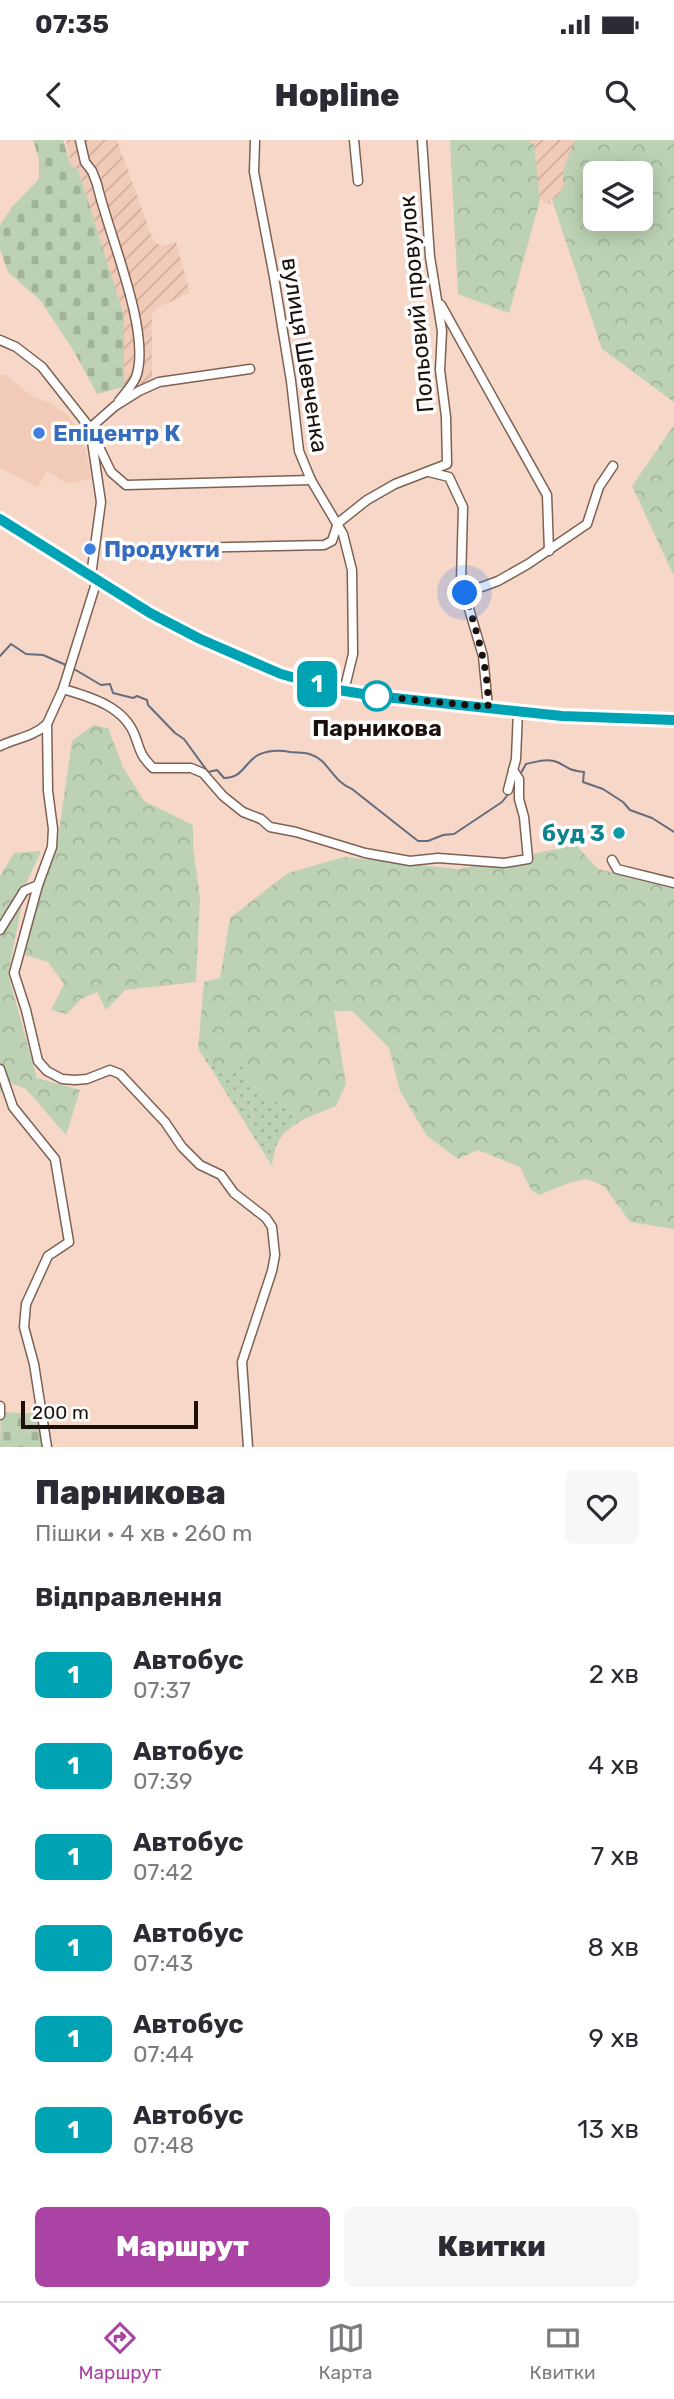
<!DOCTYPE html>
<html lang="uk">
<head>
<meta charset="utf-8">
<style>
	:root { --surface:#fff; --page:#f7f7f7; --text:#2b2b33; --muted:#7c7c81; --line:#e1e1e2; --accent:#ab43a5 }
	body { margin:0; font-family:Rubik,sans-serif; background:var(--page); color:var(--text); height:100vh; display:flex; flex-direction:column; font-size:26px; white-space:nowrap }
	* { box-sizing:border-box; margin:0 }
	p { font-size:23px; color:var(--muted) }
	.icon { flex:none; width:38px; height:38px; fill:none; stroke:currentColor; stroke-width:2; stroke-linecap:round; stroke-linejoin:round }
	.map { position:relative; height:1307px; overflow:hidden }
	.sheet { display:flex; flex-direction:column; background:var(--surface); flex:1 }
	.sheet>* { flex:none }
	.badge { padding:0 14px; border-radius:10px; font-size:24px; line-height:46px }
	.tools { position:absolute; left:583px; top:21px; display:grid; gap:14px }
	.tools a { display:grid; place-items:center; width:70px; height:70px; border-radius:10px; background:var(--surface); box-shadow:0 4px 18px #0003; font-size:35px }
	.scale { position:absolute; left:21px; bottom:18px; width:177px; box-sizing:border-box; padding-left:7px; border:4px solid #1b100b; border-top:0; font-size:19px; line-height:24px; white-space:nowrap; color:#1b100b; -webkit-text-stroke:5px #fff; paint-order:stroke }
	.you { position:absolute; width:35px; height:35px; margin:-18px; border:5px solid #fff; border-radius:50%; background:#1a73e8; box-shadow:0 0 0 10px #1a73e833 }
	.map>.badge { position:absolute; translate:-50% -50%; box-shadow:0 0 0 4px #fff }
	h2 { padding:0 35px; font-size:26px; line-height:63px }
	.round { display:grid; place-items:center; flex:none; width:74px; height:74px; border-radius:10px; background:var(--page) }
	.head { display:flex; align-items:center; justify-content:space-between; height:119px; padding:0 35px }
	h1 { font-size:33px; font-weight:800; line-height:52px }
	.button { display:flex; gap:14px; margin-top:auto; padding:14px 35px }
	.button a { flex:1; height:80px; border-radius:10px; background:var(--accent); color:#fff; font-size:28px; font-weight:800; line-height:80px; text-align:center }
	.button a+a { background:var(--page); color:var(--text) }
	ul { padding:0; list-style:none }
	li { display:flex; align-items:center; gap:21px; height:91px; padding:0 35px }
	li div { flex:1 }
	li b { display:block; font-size:26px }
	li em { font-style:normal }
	li .badge { min-width:77px; font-weight:700; text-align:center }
	.status { display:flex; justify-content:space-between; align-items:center; height:49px; padding:0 35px; background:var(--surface); direction:ltr }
	.status svg { height:19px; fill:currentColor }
	header { display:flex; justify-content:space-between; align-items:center; height:91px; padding:0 35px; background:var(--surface); font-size:32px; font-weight:800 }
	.dock { display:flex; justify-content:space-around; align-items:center; height:98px; border-top:2px solid var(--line); background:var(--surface); font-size:19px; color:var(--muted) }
	.dock a { display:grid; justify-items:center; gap:4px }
	.dock .active { color:var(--accent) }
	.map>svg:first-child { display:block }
</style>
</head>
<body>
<div class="status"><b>07:35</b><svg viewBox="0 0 49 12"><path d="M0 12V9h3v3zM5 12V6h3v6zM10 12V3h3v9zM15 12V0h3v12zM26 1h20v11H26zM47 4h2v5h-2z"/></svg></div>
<header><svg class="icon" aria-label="back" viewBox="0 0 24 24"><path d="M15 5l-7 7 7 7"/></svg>Hopline<svg class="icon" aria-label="search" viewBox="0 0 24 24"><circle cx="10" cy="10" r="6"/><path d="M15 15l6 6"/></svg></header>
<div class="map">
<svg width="674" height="1307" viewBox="0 0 674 1307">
	<defs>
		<pattern id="industrial-furrows" width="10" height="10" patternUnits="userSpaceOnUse" patternTransform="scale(1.75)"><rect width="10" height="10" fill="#f2cbb8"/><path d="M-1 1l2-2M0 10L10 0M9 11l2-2" fill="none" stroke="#cfad9d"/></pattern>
		<pattern id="grass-dots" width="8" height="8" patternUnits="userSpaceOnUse" patternTransform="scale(1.75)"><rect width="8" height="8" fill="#bdd2b4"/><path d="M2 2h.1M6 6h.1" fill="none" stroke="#a2b399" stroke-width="1.8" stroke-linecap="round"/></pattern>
		<pattern id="forest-crowns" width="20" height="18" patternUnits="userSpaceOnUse" patternTransform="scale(1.75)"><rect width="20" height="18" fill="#bdd2b4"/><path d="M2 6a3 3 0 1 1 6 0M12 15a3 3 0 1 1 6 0" fill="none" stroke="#a2b399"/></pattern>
		<pattern id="cemetery-stones" width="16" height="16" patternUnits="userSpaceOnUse" patternTransform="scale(1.75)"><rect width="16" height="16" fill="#bdd2b4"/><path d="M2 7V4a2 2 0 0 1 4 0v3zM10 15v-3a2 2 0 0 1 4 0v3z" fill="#a2b399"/></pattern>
	</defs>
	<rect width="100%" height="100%" fill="#f7d7c8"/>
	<!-- built -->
	<polygon fill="#f2cbb8" points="0,234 6,235 33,257 48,262 68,275 84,301 91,339 68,344 47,331 37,347 0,328"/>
	<!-- industrial -->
	<g fill="url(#industrial-furrows)">
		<polygon points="66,0 117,0 153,100 161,106 176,102 190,153 158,167 152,175 152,241 124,248 124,176 78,29 71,26"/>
		<polygon points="530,0 575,0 563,32 565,43 561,53 555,58 551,57 550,64 540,60 534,4 529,3"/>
	</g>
	<!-- grass -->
	<path fill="url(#grass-dots)" d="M198 908 214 925 240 924C260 951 275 965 306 978 281 993 276 998 272 1026Z"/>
	<!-- forest -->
	<g fill="url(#forest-crowns)" fill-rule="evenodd">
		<polygon points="450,0 530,0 529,3 534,3 540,60 509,173 458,154"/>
		<path d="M575 0H674V262L602 209 551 57 555 58C568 48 561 39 564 28 567 18 571 9 575 0ZM595 33H640V79H595Z"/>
		<polygon points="674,285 674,436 632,346"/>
		<polygon points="93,585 108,588 123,627 144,661 193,685 193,708 200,757 196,842 125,850 106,870 97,852 81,859 67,874 51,870 64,844 48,822 21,814 39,751 56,712 72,601"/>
		<path d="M576 705 598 729 674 746V1089L630 1082 604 1046 587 1039 569 1043 539 1055 531 1050 520 1027 478 1010 458 1019 427 996 400 951 389 908 352 871H334L346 944 336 966 306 978C275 965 260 951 240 924L231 930 214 925 198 908 204 842 220 838 230 778 288 733 344 717 459 729Z"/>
		<polygon points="41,711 26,744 8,834 37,938 80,950 66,995 26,949 9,942 0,953 0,736 14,713"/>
	</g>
	<!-- cemetery -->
	<g fill="url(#cemetery-stones)">
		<polygon points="33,0 63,0 71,26 78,29 124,176 124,247 97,254 75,213 40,160 8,132 0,109 0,85 12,67 39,39 39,19"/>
		<polygon points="1,1272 43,1274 47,1307 0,1307"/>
	</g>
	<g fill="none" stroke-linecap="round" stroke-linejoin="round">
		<!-- stream -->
		<g stroke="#646c7e" stroke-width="2">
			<polyline points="0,516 11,504 26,514 43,515 66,525"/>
			<path d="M74 529 101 545 110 544 113 553 133 558 137 556 147 560 148 565 175 593 184 599 208 632 217 630 224 638C243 638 244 623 258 615 269 610 279 610 290 612 297 613 305 612 312 615 328 620 332 641 352 649L418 701H428L443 695 454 694 502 662 510 652"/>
			<path d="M521 633 526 624C535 622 548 618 557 622 570 628 567 630 584 632L583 642 603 649 623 662 630 670 652 678 674 692"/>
		</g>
		<defs>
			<g id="minor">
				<path d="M80 0 85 22 92 31 97 44C108 93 150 188 137 234 135 243 125 253 119 261"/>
				<polyline points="255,0 254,32 274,137 291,241 299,311 311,340 343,394 352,430 353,514 344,551"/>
				<polyline points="354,0 358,41"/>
				<polyline points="441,165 547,355 549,411"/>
				<polyline points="0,200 16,207 42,227 90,288 101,362 91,436"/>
				<polyline points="250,229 159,242 139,251 115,266 90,288 111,332 126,345 311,340"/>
				<polyline points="429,332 449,337 463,367 461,442 483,516 488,567"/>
				<polyline points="128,409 324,405 332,401 338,383 367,360 395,344 447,324 446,277 440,230 442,191 430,117 422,0"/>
				<polyline points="465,453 498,441 528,424 587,384 599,347 613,326"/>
				<path d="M63 549C90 557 124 566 135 596 141 612 140 615 153 628H191L203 633 223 656 243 672 261 679 270 687 296 692 365 713 410 721 438 718 504 723 528 719 524 677 519 659V639L513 630"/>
				<path d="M0 606C16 598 33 597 47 584"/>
				<polyline points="508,650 516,619 518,570"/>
				<polyline points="612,720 617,729 674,743"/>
				<polyline points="38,745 14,833 26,870 38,921 47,931 62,939 75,940 87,939 110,930 120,934 165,982 182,1007 200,1025 221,1035 234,1053 266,1078 272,1087 275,1115 272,1131 242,1222 248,1307"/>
				<polyline points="0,790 24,751 38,745 52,707 53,689 48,651 47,584 63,549 97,440"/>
				<polyline points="0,929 13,967 55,1019 69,1102 48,1116 26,1164 24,1187 34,1224 47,1307"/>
				<polyline points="0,1266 0,1275"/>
			</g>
			<polyline id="major" points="0,379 132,462 173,485 281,534 338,550 376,556 562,576 674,580"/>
		</defs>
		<!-- minor casing -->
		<use href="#minor" stroke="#7d6254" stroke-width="11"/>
		<!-- major casing -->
		<use href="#major" stroke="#fff" stroke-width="13"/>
		<!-- minor -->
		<use href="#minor" stroke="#fff" stroke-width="8"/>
		<!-- major -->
		<use href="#major" stroke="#d9bbdb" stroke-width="10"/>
	</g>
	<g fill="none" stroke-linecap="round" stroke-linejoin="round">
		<defs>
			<polyline id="line" points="0,379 150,473 200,499 281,534 338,550 376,556 562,576 674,580"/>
		</defs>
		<!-- line casing -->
		<use href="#line" stroke="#fff" stroke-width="16"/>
		<!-- line -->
		<use href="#line" stroke="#00a3b4" stroke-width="10"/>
		<!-- walk -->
		<path stroke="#1b100b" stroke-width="7" stroke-dasharray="0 12.6" d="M377 556 488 567C489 528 476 491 465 453"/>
	</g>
	<!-- markers -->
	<g fill="#3f7fe0" stroke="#fff" stroke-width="2.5">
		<circle cx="39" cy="293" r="7"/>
		<circle cx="90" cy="409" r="7"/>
	</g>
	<circle fill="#fff" stroke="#00a3b4" stroke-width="3.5" cx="377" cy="556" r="14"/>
	<circle fill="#0f9aa8" stroke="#fff" stroke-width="2.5" cx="619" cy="693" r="7"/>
	<g text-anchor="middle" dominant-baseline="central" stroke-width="7" stroke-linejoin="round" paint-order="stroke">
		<!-- street labels -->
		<g font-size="23" fill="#1b100b" stroke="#fff">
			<text transform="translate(416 164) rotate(-95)">Польовий провулок</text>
			<text transform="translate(305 215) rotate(81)">вулиця Шевченка</text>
		</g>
		<!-- shop labels -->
		<g font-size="23" font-weight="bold" fill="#366cbe" stroke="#fff" text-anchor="start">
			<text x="53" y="293">Епіцентр К</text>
			<text x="104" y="409">Продукти</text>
		</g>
		<!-- stop labels -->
		<g font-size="23" font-weight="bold" fill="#1b100b" stroke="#fff">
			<text x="377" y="588">Парникова</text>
		</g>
		<!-- culture labels -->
		<g font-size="23" font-weight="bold" fill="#0d838f" stroke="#fff" text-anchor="end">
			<text x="605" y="693">буд 3</text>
		</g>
	</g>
</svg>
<div class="tools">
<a><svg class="icon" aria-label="layers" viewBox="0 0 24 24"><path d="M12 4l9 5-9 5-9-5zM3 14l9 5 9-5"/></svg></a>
</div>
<div class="scale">200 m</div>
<div class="you" style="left:465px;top:453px"></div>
<b class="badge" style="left:317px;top:544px;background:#00a3b4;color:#fff">1</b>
</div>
<section class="sheet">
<div class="head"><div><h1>Парникова</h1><p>Пішки · 4 хв · 260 m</p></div><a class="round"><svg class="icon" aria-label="heart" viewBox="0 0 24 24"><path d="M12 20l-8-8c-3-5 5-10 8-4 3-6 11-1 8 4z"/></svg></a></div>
<h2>Відправлення</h2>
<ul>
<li><span class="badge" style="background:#00a3b4;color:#fff">1</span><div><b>Автобус</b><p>07:37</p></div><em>2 хв</em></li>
<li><span class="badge" style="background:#00a3b4;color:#fff">1</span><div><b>Автобус</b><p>07:39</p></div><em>4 хв</em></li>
<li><span class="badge" style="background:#00a3b4;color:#fff">1</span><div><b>Автобус</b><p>07:42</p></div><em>7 хв</em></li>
<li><span class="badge" style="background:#00a3b4;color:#fff">1</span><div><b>Автобус</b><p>07:43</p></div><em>8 хв</em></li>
<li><span class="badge" style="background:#00a3b4;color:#fff">1</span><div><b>Автобус</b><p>07:44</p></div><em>9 хв</em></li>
<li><span class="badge" style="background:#00a3b4;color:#fff">1</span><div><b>Автобус</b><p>07:48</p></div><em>13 хв</em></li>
</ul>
<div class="button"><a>Маршрут</a><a>Квитки</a></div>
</section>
<nav class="dock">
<a class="active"><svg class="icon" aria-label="directions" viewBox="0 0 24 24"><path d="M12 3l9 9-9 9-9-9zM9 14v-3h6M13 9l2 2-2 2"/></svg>Маршрут</a>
<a><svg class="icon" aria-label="map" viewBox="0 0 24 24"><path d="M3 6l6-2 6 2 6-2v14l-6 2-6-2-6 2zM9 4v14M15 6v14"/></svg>Карта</a>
<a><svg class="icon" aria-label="tickets" viewBox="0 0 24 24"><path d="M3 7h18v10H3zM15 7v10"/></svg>Квитки</a>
</nav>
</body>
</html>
